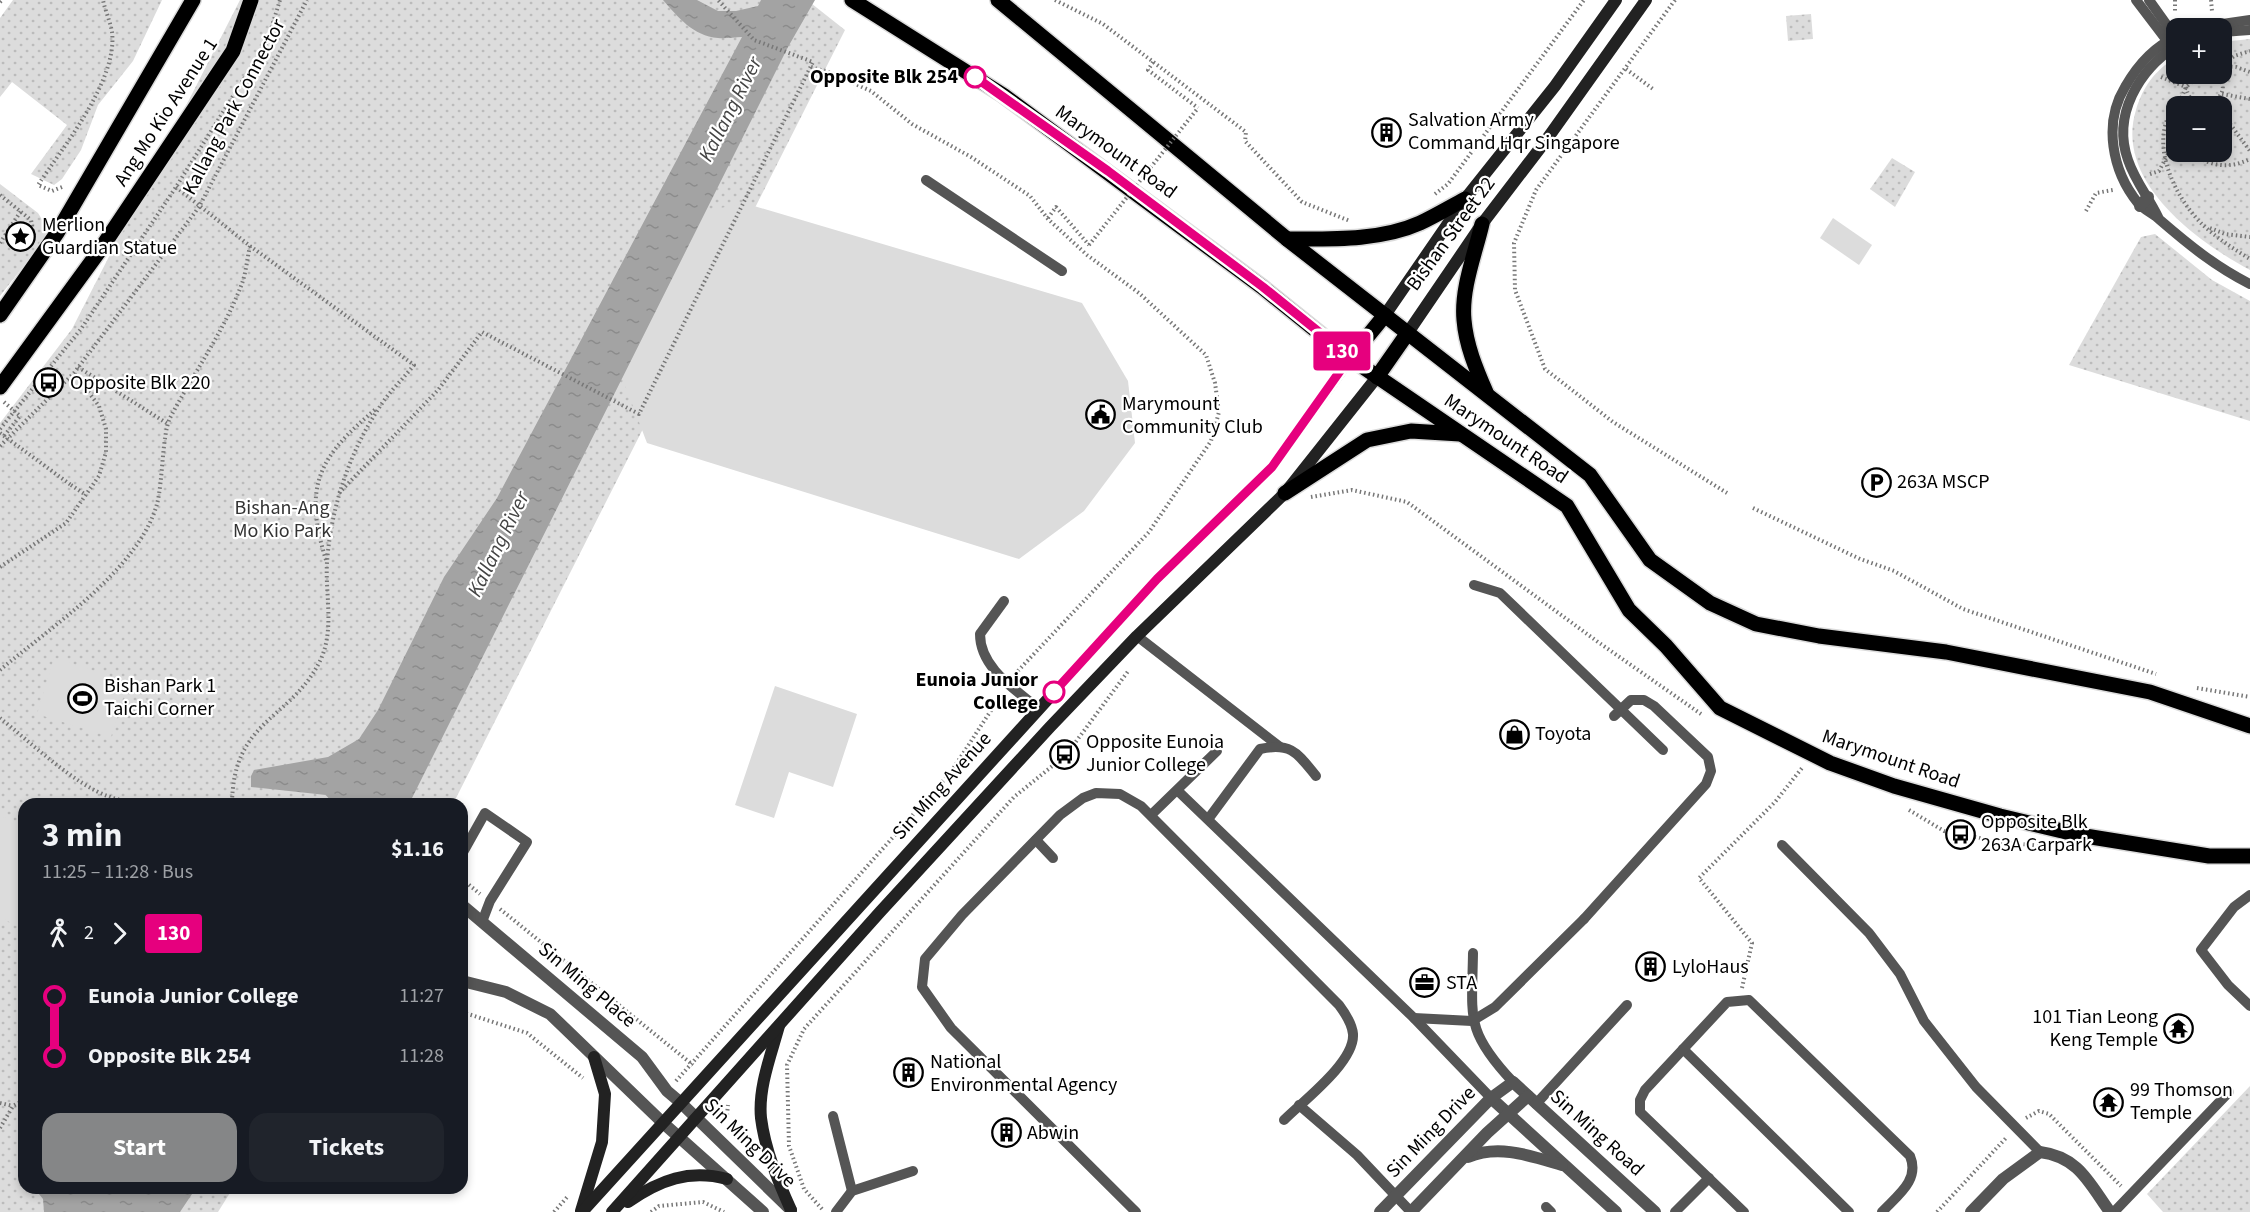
<!DOCTYPE html>
<html lang="en">
<head>
<meta charset="utf-8">
<style>
	:root { --surface:#171b24; --page:#20242c; --text:#f1f3f6; --muted:#9ea1a6; --accent:#858687 }
	body { margin:0; font-family:"Source Sans 3",sans-serif; background:var(--page); color:var(--text); height:100vh; display:flex; flex-direction:column; font-size:22px; white-space:nowrap }
	* { box-sizing:border-box; margin:0 }
	p { font-size:20px; color:var(--muted) }
	.icon { flex:none; width:33px; height:33px; fill:none; stroke:currentColor; stroke-width:2; stroke-linecap:round; stroke-linejoin:round }
	.map { position:relative; flex:1; overflow:hidden }
	.details { position:absolute; left:18px; top:798px; width:450px; height:396px; display:flex; flex-direction:column; background:var(--surface); border-radius:18px; box-shadow:0 3px 9px #0003 }
	.details>* { flex:none }
	.badge { padding:0 12px; border-radius:4px; font-size:21px; line-height:39px }
	.buttons { position:absolute; left:2166px; top:18px; display:grid; gap:12px }
	.buttons a { display:grid; place-items:center; width:66px; height:66px; border-radius:12px; background:var(--surface); box-shadow:0 3px 9px #0003; font-size:30px }
	.map>.badge { position:absolute; translate:-50% -50%; box-shadow:0 0 0 3px #fff }
	.legs { display:flex; align-items:center; gap:9px; height:66px; padding:0 24px; font-size:20px }
	.legs p { margin-inline-start:auto }
	.head { display:flex; align-items:center; justify-content:space-between; height:102px; padding:0 24px }
	h1 { font-size:33px; font-weight:700; line-height:45px }
	.cta { display:flex; gap:12px; margin-top:auto; padding:12px 24px }
	.cta a { flex:1; height:69px; border-radius:18px; background:var(--accent); color:#fff; font-size:24px; font-weight:700; line-height:69px; text-align:center }
	.cta a+a { background:var(--page); color:var(--text) }
	ul { padding:0 24px; list-style:none }
	li { display:flex; align-items:center; gap:21px; height:60px; font-size:22px }
	li i { display:grid; place-items:center; width:9px; height:100%; margin:0 8px; background:currentColor }
	li i::after { content:''; width:15px; height:15px; margin:-8px; border:4px solid; border-radius:50%; background:var(--surface) }
	li p { margin-inline-start:auto }
	li:first-child i { background:linear-gradient(#0000 50%,currentColor 0) }
	li:last-child i { background:linear-gradient(currentColor 50%,#0000 0) }
	.map>svg:first-child { display:block }
</style>
</head>
<body>
<div class="map">
<svg width="2250" height="1212" viewBox="0 0 2250 1212">
	<defs>
		<pattern id="green-dots" width="8" height="8" patternUnits="userSpaceOnUse" patternTransform="scale(1.5)"><rect width="8" height="8" fill="#dcdcdc"/><path d="M2 2h.1M6 6h.1" fill="none" stroke="#bbb" stroke-width="1.8" stroke-linecap="round"/></pattern>
		<pattern id="water-ripples" width="26" height="14" patternUnits="userSpaceOnUse" patternTransform="scale(1.5)"><rect width="26" height="14" fill="#a3a3a3"/><path d="M2 4q2-2 4 0t4 0M15 11q2-2 4 0t4 0" fill="none" stroke="#8b8b8b"/></pattern>
	</defs>
	<rect width="100%" height="100%" fill="#fff"/>
	<!-- green -->
	<g fill="url(#green-dots)" fill-rule="evenodd">
		<polygon points="13,0 162,0 133,61 98,105 81,150 62,179 54,185 31,174 67,125 12,82 0,97 0,18"/>
		<polygon points="240,0 807,0 845,30 453,804 24,804 24,1188 233,1188 218,1212 0,1212 0,423 72,329"/>
		<polygon points="1811,14 1813,39 1788,41 1786,16"/>
		<path d="M2250 39V270C2196 241 2114 181 2136 110 2143 86 2155 71 2176 57V74H2222V42ZM2222 106V152H2176V106Z"/>
		<polygon points="1892,158 1915,172 1895,207 1870,189"/>
		<polygon points="0,184 38,213 48,229 44,240 0,296"/>
		<polygon points="2155,234 2212,280 2250,301 2250,421 2069,365 2141,237"/>
		<polygon points="2250,1086 2250,1212 2163,1212 2147,1194"/>
	</g>
	<!-- pitch -->
	<g fill="#dcdcdc">
		<polygon points="744,203 1082,303 1128,381 1135,443 1084,511 1019,559 647,443 616,362 674,218"/>
		<polygon points="1833,218 1872,245 1859,265 1820,238"/>
		<polygon points="54,658 128,682 111,737 37,714"/>
		<polygon points="775,686 857,714 833,787 789,772 774,818 735,805"/>
		<polygon points="0,815 24,828 24,930 0,917"/>
	</g>
	<!-- water -->
	<g fill="url(#water-ripples)">
		<path d="M663 0H697L718 11H736L758 6 761 0H815L788 47 409 804H333L326 795 251 787V776L254 770 328 757 359 739 378 710 444 577 497 498 742 37C734 37 725 39 718 38 693 36 678 17 663 0Z"/>
		<polygon points="34,1188 196,1188 180,1212 44,1212 43,1199"/>
	</g>
	<g fill="none" stroke-linecap="round" stroke-linejoin="round">
		<defs>
			<g id="primary">
				<polyline points="852,0 1003,95 1262,287 1350,358 1567,506 1629,610 1666,646 1720,708 1830,763 1894,786 2000,816 2079,835 2209,856 2250,856"/>
				<polyline points="998,0 1287,239 1590,475 1650,560 1710,603 1756,624 1819,636 1946,652 2150,692 2250,726"/>
				<path d="M1482 224C1475 254 1461 289 1464 320 1466 345 1476 369 1486 392"/>
				<path d="M1287 239C1330 239 1380 241 1420 223 1435 216 1450 207 1465 199"/>
				<polyline points="0,315 57,233 193,0"/>
				<polyline points="1350,358 1385,315"/>
				<polyline points="1377,377 1407,334"/>
				<polyline points="0,387 100,250 233,51 251,0"/>
				<polyline points="1285,493 1367,440 1411,431 1460,434"/>
			</g>
		</defs>
		<!-- primary casing -->
		<use href="#primary" stroke="#dbdbdb" stroke-width="18"/>
		<!-- path -->
		<g stroke="#777" stroke-width="4" stroke-dasharray="1.5 3" stroke-linecap="butt">
			<polyline points="1055,0 1103,24 1246,132 1245,141 1302,202 1350,221"/>
			<polyline points="1675,0 1536,190 1514,243 1515,290 1545,369 1613,422 1727,493"/>
			<polyline points="2175,0 2175,12"/>
			<polyline points="2211,0 2212,11"/>
			<polyline points="0,2 2,0"/>
			<polyline points="1153,62 1148,70 1198,108"/>
			<polyline points="2222,66 2234,56 2250,51"/>
			<polyline points="2222,66 2236,67 2250,72"/>
			<polyline points="811,67 831,73 871,91 912,124 971,157 1030,196 1048,219 1087,255 1139,293 1206,355 1215,383 1219,412 1211,441 1149,532 1015,674"/>
			<polyline points="1626,69 1653,89"/>
			<path d="M2161 77 2186 87C2192 121 2239 98 2217 74"/>
			<polyline points="2222,94 2250,99"/>
			<path d="M2179 102C2144 136 2174 198 2204 226 2218 239 2234 249 2250 259"/>
			<polyline points="2178,106 2186,87 2201,74"/>
			<polyline points="2222,113 2250,151"/>
			<path d="M2192 152C2209 167 2230 169 2250 159"/>
			<polyline points="2150,174 2159,171 2176,139"/>
			<path d="M62 187 52 191 38 185C63 147 118 80 112 32 110 21 105 10 103 0"/>
			<path d="M176 187 250 246 414 365C403 379 388 393 379 408 349 453 331 508 327 562 325 595 335 630 320 661 290 721 233 719 232 804"/>
			<polyline points="1435,194 1448,184 1584,0"/>
			<polyline points="0,195 31,220 34,236"/>
			<polyline points="2086,211 2096,193 2113,190"/>
			<polyline points="1048,218 1056,207 1089,245"/>
			<polyline points="2210,228 2225,234 2250,237"/>
			<polyline points="0,243 21,211"/>
			<polyline points="78,367 168,424"/>
			<polyline points="4,402 20,416 4,436"/>
			<polyline points="0,429 81,329 176,187 267,42 280,0"/>
			<polyline points="0,446 74,373 199,207 307,0"/>
			<polyline points="71,485 86,495"/>
			<polyline points="339,493 438,390 482,332 639,414 813,62 754,40 718,0"/>
			<polyline points="1311,497 1352,490 1407,502 1598,642 1701,714"/>
			<polyline points="1753,508 1860,559 1894,571 1963,609 2156,674"/>
			<path d="M326 560C302 484 320 456 377 408"/>
			<polyline points="0,567 66,523 99,476 106,452 106,429 99,406 74,373"/>
			<path d="M0 670C51 627 139 569 157 504 163 481 162 435 170 418 193 374 223 333 241 286 246 274 247 259 250 246"/>
			<polyline points="2197,688 2250,697"/>
			<path d="M0 718C30 742 75 785 110 797 130 804 153 803 174 804"/>
			<polyline points="195,804 232,800"/>
			<polyline points="1909,810 1944,831 2000,842 2042,846"/>
			<polyline points="462,879 480,894"/>
			<polyline points="500,909 693,1065"/>
			<polyline points="1742,988 1752,943 1699,878 1775,802 1802,768"/>
			<polyline points="462,1012 527,1033 583,1078"/>
			<polyline points="676,1081 951,772 1001,695"/>
			<polyline points="0,1103 13,1106"/>
			<polyline points="727,1115 728,1105"/>
			<polyline points="2026,1118 2039,1111 2049,1114 2121,1186"/>
			<polyline points="0,1128 13,1106 24,1100"/>
			<polyline points="822,1209 804,1189 789,1146 787,1065 804,1029 1014,797 1066,755 1129,670"/>
			<polyline points="554,1212 568,1196"/>
			<polyline points="651,1212 659,1206 703,1202 724,1212"/>
			<polyline points="1937,1212 2006,1138"/>
		</g>
		<!-- service -->
		<g stroke="#555" stroke-width="10">
			<polyline points="2136,0 2171,46"/>
			<polyline points="2149,0 2176,38"/>
			<polyline points="2195,28 2250,20"/>
			<polyline points="2222,32 2250,30"/>
			<path d="M2176 37C2153 47 2137 66 2125 87 2103 123 2112 171 2138 203 2144 210 2154 214 2160 220 2189 245 2216 267 2250 284"/>
			<polyline points="926,180 1062,271"/>
			<path d="M2158 217C2149 198 2135 181 2128 160 2112 115 2139 70 2176 46"/>
			<polyline points="1474,585 1500,593 1663,750"/>
			<path d="M1004 601 980 634C980 668 1015 689 1039 709"/>
			<polyline points="1137,636 1280,747"/>
			<polyline points="1178,791 1414,1018 1491,1098"/>
			<polyline points="1151,815 1217,751"/>
			<path d="M1209 818 1260 749C1292 742 1298 754 1316 776"/>
			<polyline points="1036,840 1053,858"/>
			<polyline points="1782,845 1869,933 1900,974 1924,1021 1976,1087 2040,1152"/>
			<polyline points="462,854 485,813 527,842 490,901 482,922"/>
			<polyline points="2250,895 2234,907 2201,950 2228,985 2250,1006"/>
			<path d="M1473 953C1472 1018 1465 1031 1513 1082"/>
			<polyline points="1414,1018 1472,1021 1495,1007 1584,919"/>
			<polyline points="1683,1049 1849,1212"/>
			<polyline points="1536,1104 1627,1005"/>
			<polyline points="1299,1105 1357,1155 1411,1212"/>
			<polyline points="833,1116 852,1191"/>
			<polyline points="1546,1207 1551,1212"/>
			<polyline points="836,1212 852,1191 913,1171"/>
			<path d="M1136 1212 951 1028 922 987 925 959 962 915 1060 815 1083 798 1096 793 1120 794 1141 806 1339 1005C1345 1013 1352 1023 1353 1034 1355 1062 1303 1101 1284 1120"/>
			<polyline points="1675,1212 1709,1178"/>
			<path d="M1744 1212 1640 1112V1100L1645 1090 1727 1002 1749 1000 1910 1156C1920 1180 1898 1195 1882 1212"/>
			<polyline points="2114,1212 2229,1092"/>
		</g>
		<!-- minor -->
		<g stroke="#555" stroke-width="12">
			<polyline points="2140,206 2148,197"/>
			<polyline points="462,905 642,1057 667,1091 680,1102"/>
			<polyline points="462,981 506,992 550,1014 662,1122"/>
			<path d="M1971 1212 2003 1179 2040 1152C2079 1157 2089 1183 2110 1212"/>
		</g>
		<!-- tertiary -->
		<g stroke="#555" stroke-width="12">
			<polyline points="1491,1098 1616,1212"/>
			<polyline points="680,1102 791,1210"/>
			<polyline points="662,1122 763,1212"/>
			<path d="M1468 1157C1499 1144 1531 1156 1562 1165"/>
			<polyline points="1380,1212 1491,1098 1513,1082 1655,1212"/>
			<polyline points="1411,1212 1487,1133 1528,1096"/>
		</g>
		<!-- secondary -->
		<g stroke="#222" stroke-width="12">
			<polyline points="1385,315 1465,199 1555,86 1616,0"/>
			<polyline points="1407,334 1482,224 1547,139 1646,0"/>
			<path d="M779 1026C771 1055 758 1088 761 1118 765 1150 778 1181 791 1210"/>
			<path d="M628 1202C660 1180 689 1169 727 1179"/>
			<polyline points="581,1211 602,1142 605,1094 594,1057"/>
			<polyline points="582,1212 1157,579 1272,467 1350,358"/>
			<polyline points="612,1212 880,912 1050,727 1137,636 1285,493 1377,377"/>
		</g>
		<!-- primary -->
		<use href="#primary" stroke="#000" stroke-width="15"/>
		<!-- path-bridge -->
		<g stroke="#777" stroke-width="4" stroke-dasharray="1.5 3" stroke-linecap="butt">
			<polyline points="1089,245 1198,108"/>
			<polyline points="0,433 71,485"/>
		</g>
		<!-- service-bridge -->
		<polyline stroke="#555" stroke-width="10" points="1584,919 1706,784 1711,771 1708,757 1654,706 1644,700 1631,700 1614,716"/>
	</g>
	<g fill="none" stroke-linecap="round" stroke-linejoin="round">
		<defs>
			<polyline id="line-1" points="975,77 1108,171 1263,287 1350,357 1272,467 1157,579 1054,692"/>
		</defs>
		<!-- line-1 casing -->
		<use href="#line-1" stroke="#fff" stroke-width="14"/>
		<!-- line-1 -->
		<use href="#line-1" stroke="#e6007e" stroke-width="9"/>
	</g>
	<!-- icons -->
	<defs>
		<symbol id="building-ring" viewBox="-11 -11 22 22"><circle r="9.5" fill="#fff" stroke="#000" stroke-width="1.5"/><path d="M-4-6H4V6H1V3H-1V6H-4ZM-2.5-4.3h1.7v1.8h-1.7ZM.8-4.3h1.7v1.8H.8ZM-2.5-1h1.7V.8h-1.7ZM.8-1h1.7V.8H.8Z" fill="#000"/></symbol>
		<symbol id="sight-ring" viewBox="-11 -11 22 22"><circle r="9.5" fill="#fff" stroke="#000" stroke-width="1.5"/><path d="M0-6L1.8-2.2L6-1.7L2.9 1.2L3.7 5.4L0 3.3L-3.7 5.4L-2.9 1.2L-6-1.7L-1.8-2.2Z" fill="#000"/></symbol>
		<symbol id="bus-ring" viewBox="-11 -11 22 22"><circle r="9.5" fill="#fff" stroke="#000" stroke-width="1.5"/><path d="M-5-6H5V4H4V6H2V4H-2V6H-4V4H-5ZM-3.5-4V0h7V-4ZM-3.5 1.2v1.5H-2V1.2ZM2 1.2v1.5H3.5V1.2Z" fill="#000"/></symbol>
		<symbol id="civic-ring" viewBox="-11 -11 22 22"><circle r="9.5" fill="#fff" stroke="#000" stroke-width="1.5"/><path d="M-.6-6.5H3V-4.5H.6V-3L4-1V1h2V6H-6V1h2V-1L-.6-3ZM-1.2 2.5V6h2.4V2.5Z" fill="#000"/></symbol>
		<symbol id="parking-ring" viewBox="-11 -11 22 22"><circle r="9.5" fill="#fff" stroke="#000" stroke-width="1.5"/><path d="M-3.5-5.5H1a3.5 3.5 0 0 1 0 7H-1V5.5H-3.5ZM-1-3.4V-.6H.8a1.4 1.4 0 0 0 0-2.8Z" fill="#000"/></symbol>
		<symbol id="stadium-ring" viewBox="-11 -11 22 22"><circle r="9.5" fill="#fff" stroke="#000" stroke-width="1.5"/><path d="M0-5a6.5 5 0 1 0 0 10a6.5 5 0 1 0 0-10ZM-3.5-1.8h7v3.6h-7Z" fill="#000"/></symbol>
		<symbol id="shop-ring" viewBox="-11 -11 22 22"><circle r="9.5" fill="#fff" stroke="#000" stroke-width="1.5"/><path d="M-5-2.5h2.3a2.7 3.5 0 0 1 5.4 0H5L5.5 6h-11ZM-1.5-2.5h3a1.5 2.3 0 0 0-3 0Z" fill="#000"/></symbol>
		<symbol id="office-ring" viewBox="-11 -11 22 22"><circle r="9.5" fill="#fff" stroke="#000" stroke-width="1.5"/><path d="M-6-3h4V-5.5h4V-3h4V5H-6ZM-1-4.5V-3h2v-1.5ZM-6 0V1H6V0Z" fill="#000"/></symbol>
		<symbol id="temple-ring" viewBox="-11 -11 22 22"><circle r="9.5" fill="#fff" stroke="#000" stroke-width="1.5"/><path d="M0-6L5-2H3V0L6.5 2.5H4V6H1.5V3h-3V6H-4V2.5H-6.5L-3 0V-2H-5Z" fill="#000"/></symbol>
	</defs>
	<g fill-rule="evenodd">
		<use href="#building-ring" x="1370" y="116" width="33" height="33"/>
		<use href="#sight-ring" x="4" y="220" width="33" height="33"/>
		<use href="#bus-ring" x="32" y="366" width="33" height="33"/>
		<use href="#civic-ring" x="1084" y="398" width="33" height="33"/>
		<use href="#parking-ring" x="1860" y="466" width="33" height="33"/>
		<use href="#stadium-ring" x="66" y="682" width="33" height="33"/>
		<use href="#shop-ring" x="1498" y="718" width="33" height="33"/>
		<use href="#bus-ring" x="1048" y="738" width="33" height="33"/>
		<use href="#bus-ring" x="1944" y="818" width="33" height="33"/>
		<use href="#building-ring" x="1634" y="950" width="33" height="33"/>
		<use href="#office-ring" x="1408" y="966" width="33" height="33"/>
		<use href="#temple-ring" x="2162" y="1012" width="33" height="33"/>
		<use href="#building-ring" x="892" y="1056" width="33" height="33"/>
		<use href="#temple-ring" x="2092" y="1086" width="33" height="33"/>
		<use href="#building-ring" x="990" y="1116" width="33" height="33"/>
	</g>
	<!-- markers -->
	<g fill="#fff" stroke="#e6007e" stroke-width="3">
		<circle cx="975" cy="77" r="10"/>
		<circle cx="1054" cy="692" r="10"/>
	</g>
	<g text-anchor="middle" dominant-baseline="central" stroke-width="4.5" stroke-linejoin="round" paint-order="stroke">
		<!-- stop labels -->
		<g font-size="20" font-weight="bold" fill="#000" stroke="#fff" text-anchor="end">
			<text x="958" y="77">Opposite Blk 254</text>
			<text x="1038" y="680">Eunoia Junior<tspan x="1038" dy="23">College</tspan></text>
		</g>
		<!-- street labels -->
		<g font-size="20" fill="#000" stroke="#fff">
			<text transform="translate(234 107) rotate(-62)">Kallang Park Connector</text>
			<text transform="translate(166 112) rotate(-57)">Ang Mo Kio Avenue 1</text>
			<text transform="translate(1116 152) rotate(36)">Marymount Road</text>
			<text transform="translate(1451 234) rotate(-54)">Bishan Street 22</text>
			<text transform="translate(1506 439) rotate(34)">Marymount Road</text>
			<text transform="translate(1891 759) rotate(19)">Marymount Road</text>
			<text transform="translate(942 786) rotate(-48)">Sin Ming Avenue</text>
			<text transform="translate(587 985) rotate(40)">Sin Ming Place</text>
			<text transform="translate(1431 1132) rotate(-46)">Sin Ming Drive</text>
			<text transform="translate(1597 1133) rotate(42)">Sin Ming Road</text>
			<text transform="translate(750 1143) rotate(44)">Sin Ming Drive</text>
		</g>
		<!-- poi labels -->
		<g font-size="20" fill="#000" stroke="#fff" text-anchor="start">
			<text x="1408" y="120">Salvation Army<tspan x="1408" dy="23">Command Hqr Singapore</tspan></text>
			<text x="42" y="225">Merlion<tspan x="42" dy="23">Guardian Statue</tspan></text>
			<text x="70" y="383">Opposite Blk 220</text>
			<text x="1122" y="404">Marymount<tspan x="1122" dy="23">Community Club</tspan></text>
			<text x="1897" y="482">263A MSCP</text>
			<text x="104" y="686">Bishan Park 1<tspan x="104" dy="23">Taichi Corner</tspan></text>
			<text x="1535" y="734">Toyota</text>
			<text x="1086" y="742">Opposite Eunoia<tspan x="1086" dy="23">Junior College</tspan></text>
			<text x="1981" y="822">Opposite Blk<tspan x="1981" dy="23">263A Carpark</tspan></text>
			<text x="1672" y="967">LyloHaus</text>
			<text x="1446" y="983">STA</text>
			<text x="2158" y="1017" text-anchor="end">101 Tian Leong<tspan x="2158" dy="23">Keng Temple</tspan></text>
			<text x="930" y="1062">National<tspan x="930" dy="23">Environmental Agency</tspan></text>
			<text x="2130" y="1090">99 Thomson<tspan x="2130" dy="23">Temple</tspan></text>
			<text x="1027" y="1133">Abwin</text>
		</g>
		<!-- park labels -->
		<g font-size="20" fill="#333" stroke="#fff">
			<text x="282" y="508">Bishan-Ang<tspan x="282" dy="23">Mo Kio Park</tspan></text>
		</g>
		<!-- water labels -->
		<g font-size="21" font-style="italic" fill="#444" stroke="#fff">
			<text transform="translate(730 109) rotate(-63)">Kallang River</text>
			<text transform="translate(498 544) rotate(-64)">Kallang River</text>
		</g>
	</g>
</svg>
<div class="buttons">
<a>+</a>
<a>−</a>
</div>
<b class="badge" style="left:1342px;top:351px;background:#e6007e;color:#fff">130</b>
<section class="details">
<div class="head"><div><h1>3 min</h1><p>11:25 – 11:28 · Bus</p></div><b>$1.16</b></div>
<div class="legs"><svg class="icon" aria-label="walk" viewBox="0 0 24 24"><circle cx="13" cy="4" r="2"/><path d="M13 8l-2 6 4 7M11 14l-3 7M7 12l3-4h3l4 4"/></svg>2<svg class="icon" aria-label="forward" viewBox="0 0 24 24"><path d="M9 5l7 7-7 7"/></svg><b class="badge" style="background:#e6007e;color:#fff">130</b></div>
<ul>
<li><i style="color:#e6007e"></i><b>Eunoia Junior College</b><p>11:27</p></li>
<li><i style="color:#e6007e"></i><b>Opposite Blk 254</b><p>11:28</p></li>
</ul>
<div class="cta"><a>Start</a><a>Tickets</a></div>
</section>
</div>
</body>
</html>
